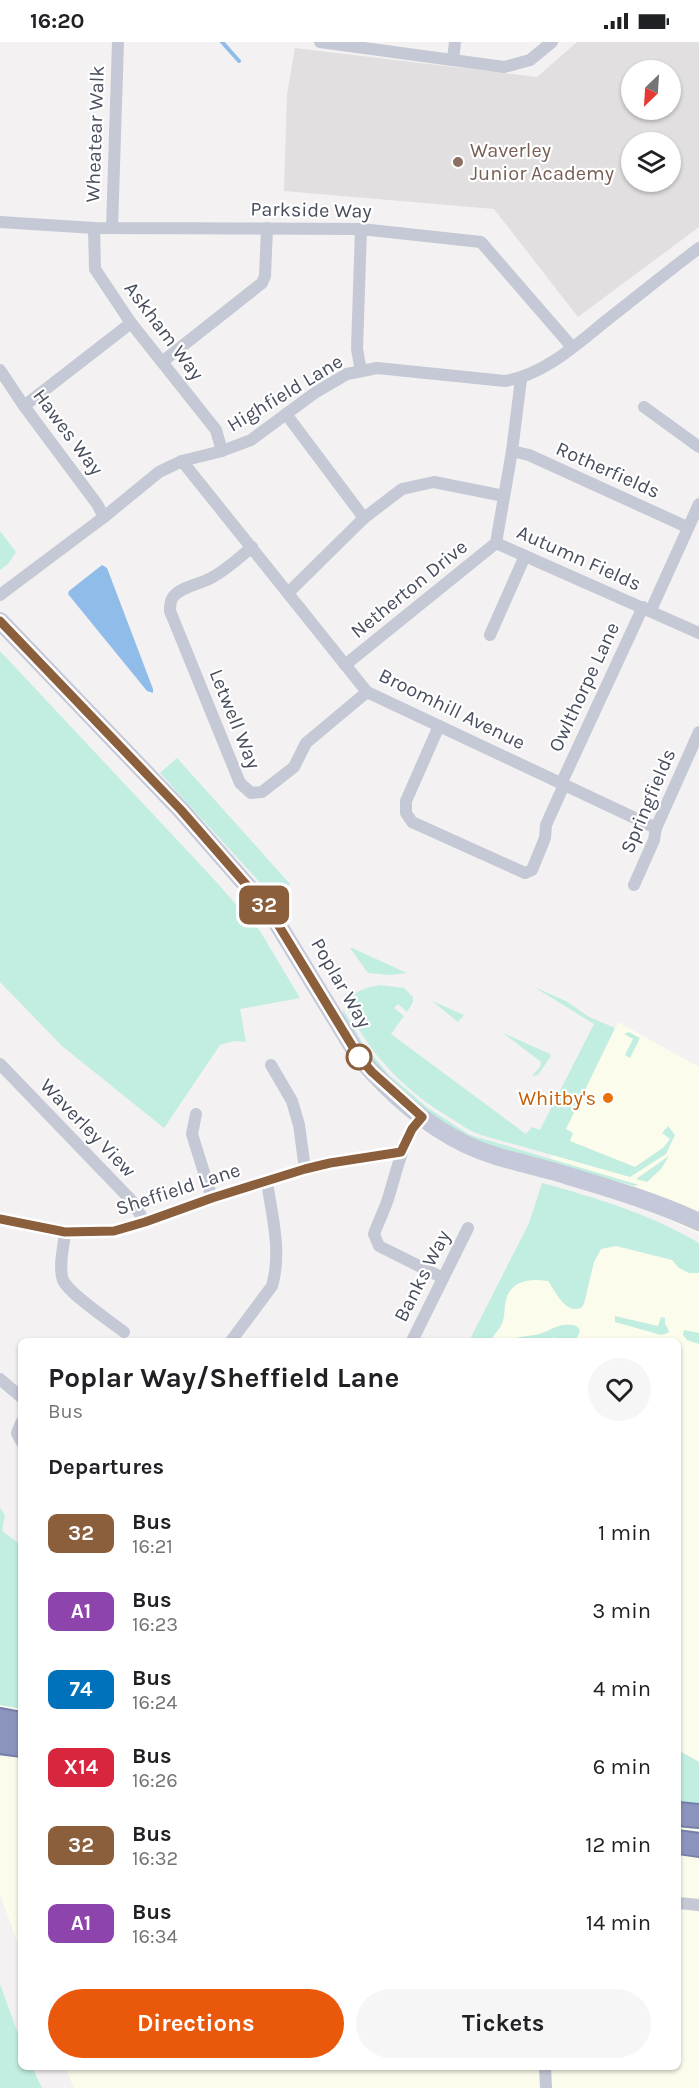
<!DOCTYPE html>
<html lang="en">
<head>
<meta charset="utf-8">
<style>
	:root { --surface:#fff; --page:#f6f6f6; --text:#202124; --muted:#757577; --accent:#ea580c }
	body { margin:0; font-family:Karla,sans-serif; background:var(--page); color:var(--text); height:100vh; display:flex; flex-direction:column; font-size:22px; white-space:nowrap }
	* { box-sizing:border-box; margin:0 }
	p { font-size:20px; color:var(--muted) }
	.icon { flex:none; width:33px; height:33px; fill:none; stroke:currentColor; stroke-width:2; stroke-linecap:round; stroke-linejoin:round }
	.map { position:relative; flex:1; overflow:hidden }
	.sheet { position:absolute; left:18px; top:1296px; width:663px; height:732px; display:flex; flex-direction:column; background:var(--surface); border-radius:9px; box-shadow:0 2px 4px #0004 }
	.sheet>* { flex:none }
	.badge { padding:0 12px; border-radius:9px; font-size:21px; line-height:39px }
	.needle { width:39px; rotate:205deg }
	.tools { position:absolute; left:621px; top:18px; display:grid; gap:12px }
	.tools a { display:grid; place-items:center; width:60px; height:60px; border-radius:50%; background:var(--surface); box-shadow:0 2px 4px #0004; font-size:30px }
	.map>.badge { position:absolute; translate:-50% -50%; box-shadow:0 0 0 3px #fff }
	h2 { padding:0 30px; font-size:22px; line-height:54px }
	.round { display:grid; place-items:center; flex:none; width:63px; height:63px; border-radius:32px; background:var(--page) }
	.head { display:flex; align-items:center; justify-content:space-between; height:102px; padding:0 30px }
	h1 { font-size:28px; font-weight:700; line-height:45px }
	.button { display:flex; gap:12px; margin-top:auto; padding:12px 30px }
	.button a { flex:1; height:69px; border-radius:36px; background:var(--accent); color:#fff; font-size:24px; font-weight:700; line-height:69px; text-align:center }
	.button a+a { background:var(--page); color:var(--text) }
	ul { padding:0; list-style:none }
	li { display:flex; align-items:center; gap:18px; height:78px; padding:0 30px }
	li div { flex:1 }
	li b { display:block; font-size:22px }
	li em { font-style:normal }
	li .badge { min-width:66px; font-weight:700; text-align:center }
	.status { display:flex; justify-content:space-between; align-items:center; height:42px; padding:0 30px; background:var(--surface); direction:ltr }
	.status svg { height:16px; fill:currentColor }
	.map>svg:first-child { display:block }
</style>
</head>
<body>
<div class="status"><b>16:20</b><svg viewBox="0 0 49 12"><path d="M0 12V9h3v3zM5 12V6h3v6zM10 12V3h3v9zM15 12V0h3v12zM26 1h20v11H26zM47 4h2v5h-2z"/></svg></div>
<div class="map">
<svg width="699" height="2046" viewBox="0 0 699 2046">
	<rect width="100%" height="100%" fill="#f3f1f1"/>
	<!-- commercial -->
	<g fill="#fcfcec">
		<polygon points="618,980 699,1025 699,1192 548,1121"/>
		<polygon points="529,1181 699,1217 699,1720 678,1708 678,1299 469,1299"/>
		<polygon points="0,1656 21,1660 21,1911 0,1852"/>
		<polygon points="678,1754 699,1754 699,2046 74,2046 65,2025 678,2025"/>
	</g>
	<!-- education -->
	<path fill="#e1dfe0" fill-rule="evenodd" d="M577 0H699V185L578 275 494 167 284 149 287 52 295 6 537 35ZM632 28H670V68H632ZM632 100H670V140H632Z"/>
	<!-- green -->
	<g fill="#c1eee0">
		<polygon points="0,489 16,510 8,522 0,528"/>
		<polygon points="0,609 209,832 260,889 300,956 240,967 246,1000 234,999 220,1003 164,1086 62,1004 0,940"/>
		<polygon points="177,716 290,842 274,856 160,731"/>
		<polygon points="350,906 352,906 407,931 390,933 368,931"/>
		<path d="M380 943 404 946 413 955V960L407 970 398 962 394 966 404 974 391 992 526 1092 532 1085 540 1088 594 982 534 945 566 959 589 975 615 986 566 1087 573 1091 570 1099 635 1125 664 1105 670 1097 662 1091 668 1084 675 1093 666 1112 630 1135 481 1093C470 1089 461 1083 452 1077 406 1050 370 1013 347 966L350 962 348 959C357 947 366 946 380 943Z"/>
		<polygon points="432,959 464,973 458,980"/>
		<path d="M343 967 362 1000 388 1032 428 1066 470 1093 639 1143 633 1144C589 1130 544 1122 501 1108 447 1090 392 1050 361 1002 354 992 342 979 343 967Z"/>
		<polygon points="629,990 640,996 630,1016 625,1013 633,997 624,992"/>
		<polygon points="503,991 550,1012 551,1014 538,1033 532,1034 540,1025 541,1020"/>
		<polygon points="669,1114 661,1127 647,1140 636,1137"/>
		<path d="M542 1141C597 1156 650 1172 699 1201V1231H689L679 1226 672 1218 616 1204 601 1207 594 1220 584 1262 581 1266C565 1272 556 1250 548 1239 530 1236 510 1238 506 1259 504 1266 505 1272 503 1279 501 1286 494 1292 490 1299H469L529 1181Z"/>
		<polygon points="615,1274 658,1284 661,1275 665,1276 665,1282 669,1289 668,1291 661,1293 615,1280"/>
		<path d="M562 1283C570 1283 577 1281 580 1289L576 1298 578 1299H561L553 1295 551 1299H510C519 1293 528 1295 539 1292 547 1290 553 1285 562 1283Z"/>
		<polygon points="684,1288 699,1291 699,1302 687,1298 683,1293"/>
		<polygon points="0,1466 5,1473 2,1489 21,1503 21,1667 0,1663"/>
		<polygon points="678,1708 699,1720 699,1763 678,1762"/>
		<polygon points="0,1942 21,2000 21,2025 32,2025 42,2046 0,2046"/>
	</g>
	<!-- water -->
	<polygon fill="#90bcea" points="102,523 107,526 153,647 153,651 147,649 68,552 69,549"/>
	<g fill="none" stroke-linecap="round" stroke-linejoin="round">
		<!-- stream -->
		<polyline stroke="#90bcea" stroke-width="4" points="222,0 239,19"/>
		<defs>
			<g id="highway">
				<polyline points="0,1678 21,1682"/>
				<polyline points="0,1700 21,1703"/>
				<polyline points="678,1772 699,1774"/>
				<polyline points="678,1800 699,1803"/>
			</g>
		</defs>
		<!-- highway casing -->
		<use href="#highway" stroke="#757fa9" stroke-width="26"/>
		<!-- street -->
		<g stroke="#c5c8d5" stroke-width="12">
			<polyline points="320,0 504,25 530,18 552,0"/>
			<polyline points="453,18 455,0"/>
			<polyline points="0,180 94,186 361,187 481,200 572,305"/>
			<polyline points="94,186 95,227 131,281 216,388 222,409"/>
			<polyline points="112,186 118,0"/>
			<polyline points="162,320 262,241 265,234 267,186"/>
			<polyline points="0,328 24,364 97,462 104,475"/>
			<polyline points="361,329 357,307 361,187"/>
			<polyline points="521,337 512,409 496,501 699,591"/>
			<polyline points="24,364 131,281"/>
			<polyline points="644,365 699,405"/>
			<polyline points="286,372 364,476"/>
			<polyline points="512,409 529,413 687,485"/>
			<polyline points="182,419 367,650 656,786"/>
			<path d="M252 505C239 516 226 528 211 536 200 542 180 545 173 555 170 559 170 564 170 569L240 741 251 751 262 750 294 725 306 701 367 650"/>
			<polyline points="288,551 364,476 402,447 434,440 504,454"/>
			<path d="M0 553 104 475 159 430 182 419 222 409 251 398 316 350 347 332 377 326 505 339C544 333 577 302 607 278 638 254 668 229 699 206"/>
			<polyline points="651,568 699,462"/>
			<polyline points="490,593 525,514"/>
			<polyline points="345,623 496,501"/>
			<polyline points="439,684 406,759 406,771 412,780 525,831 532,828 545,796 546,783 564,743"/>
			<polyline points="561,742 643,565"/>
			<polyline points="634,843 654,798 656,786 699,690"/>
			<polyline points="0,1022 131,1158 145,1180"/>
			<polyline points="271,1023 292,1059 299,1083 305,1127"/>
			<polyline points="196,1072 192,1092 212,1156"/>
			<path d="M422 1075C402 1099 397 1128 388 1157 384 1169 378 1181 374 1192L379 1204 443 1236"/>
			<polyline points="0,1177 65,1190 114,1189 145,1180 212,1156 305,1127 330,1121 401,1110"/>
			<path d="M65 1190C64 1204 58 1225 63 1238 68 1251 111 1280 124 1290"/>
			<path d="M231 1299 272 1244C282 1210 272 1174 267 1140"/>
			<polyline points="412,1299 468,1186"/>
			<polyline points="0,1337 21,1355"/>
			<polyline points="21,1381 17,1391 21,1399"/>
			<polyline points="678,1861 699,1863"/>
			<polyline points="545,2025 546,2046"/>
		</g>
		<!-- secondary -->
		<path stroke="#c4c8d8" stroke-width="18" d="M0 579 181 768 271 871 359 1015C388 1049 424 1082 465 1102 492 1115 523 1121 552 1129 602 1144 652 1158 699 1180"/>
		<!-- highway -->
		<use href="#highway" stroke="#8a94bd" stroke-width="22"/>
	</g>
	<g fill="none" stroke-linecap="round" stroke-linejoin="round">
		<defs>
			<polyline id="line" points="0,579 181,768 271,871 359,1015 372,1030 422,1075 412,1087 401,1110 330,1121 305,1127 212,1156 145,1180 114,1189 65,1190 0,1177"/>
		</defs>
		<!-- line casing -->
		<use href="#line" stroke="#fff" stroke-width="14"/>
		<!-- line -->
		<use href="#line" stroke="#8b5e3c" stroke-width="9"/>
	</g>
	<!-- markers -->
	<circle fill="#8d6e63" stroke="#fff" stroke-width="2" cx="458" cy="120" r="6"/>
	<circle fill="#fff" stroke="#8b5e3c" stroke-width="3" cx="359" cy="1015" r="12"/>
	<circle fill="#e8710a" stroke="#fff" stroke-width="2" cx="608" cy="1056" r="6"/>
	<g text-anchor="middle" dominant-baseline="central" stroke-width="4.5" stroke-linejoin="round" paint-order="stroke">
		<!-- street labels -->
		<g font-size="20" fill="#494e5e" stroke="#fff">
			<text transform="translate(95 92) rotate(-88)">Wheatear Walk</text>
			<text transform="translate(311 168) rotate(1)">Parkside Way</text>
			<text transform="translate(164 289) rotate(53)">Askham Way</text>
			<text transform="translate(285 351) rotate(-31)">Highfield Lane</text>
			<text transform="translate(68 390) rotate(53)">Hawes Way</text>
			<text transform="translate(608 428) rotate(24)">Rotherfields</text>
			<text transform="translate(579 516) rotate(24)">Autumn Fields</text>
			<text transform="translate(409 547) rotate(-39)">Netherton Drive</text>
			<text transform="translate(584 645) rotate(-65)">Owlthorpe Lane</text>
			<text transform="translate(452 667) rotate(26)">Broomhill Avenue</text>
			<text transform="translate(235 677) rotate(68)">Letwell Way</text>
			<text transform="translate(648 759) rotate(-67)">Springfields</text>
			<text transform="translate(341 941) rotate(60)">Poplar Way</text>
			<text transform="translate(88 1086) rotate(46)">Waverley View</text>
			<text transform="translate(178 1147) rotate(-18)">Sheffield Lane</text>
			<text transform="translate(422 1234) rotate(-63)">Banks Way</text>
		</g>
		<!-- education labels -->
		<g font-size="20" fill="#785e54" stroke="#fff" text-anchor="start">
			<text x="470" y="108">Waverley<tspan x="470" dy="23">Junior Academy</tspan></text>
		</g>
		<!-- food labels -->
		<g font-size="20" fill="#c56008" stroke="#fff" text-anchor="end">
			<text x="596" y="1056">Whitby's</text>
		</g>
	</g>
</svg>
<div class="tools">
<a><svg class="needle" viewBox="-14 -14 28 28"><path d="M0-13l5 13h-10z" fill="#e53935"/><path d="M0 13l5-13h-10z" fill="#757577"/></svg></a>
<a><svg class="icon" aria-label="layers" viewBox="0 0 24 24"><path d="M12 4l9 5-9 5-9-5zM3 14l9 5 9-5"/></svg></a>
</div>
<b class="badge" style="left:264px;top:863px;background:#8b5e3c;color:#fff">32</b>
<section class="sheet">
<div class="head"><div><h1>Poplar Way/Sheffield Lane</h1><p>Bus</p></div><a class="round"><svg class="icon" aria-label="heart" viewBox="0 0 24 24"><path d="M12 20l-8-8c-3-5 5-10 8-4 3-6 11-1 8 4z"/></svg></a></div>
<h2>Departures</h2>
<ul>
<li><span class="badge" style="background:#8b5e3c;color:#fff">32</span><div><b>Bus</b><p>16:21</p></div><em>1 min</em></li>
<li><span class="badge" style="background:#8e44ad;color:#fff">A1</span><div><b>Bus</b><p>16:23</p></div><em>3 min</em></li>
<li><span class="badge" style="background:#0072bc;color:#fff">74</span><div><b>Bus</b><p>16:24</p></div><em>4 min</em></li>
<li><span class="badge" style="background:#d7263d;color:#fff">X14</span><div><b>Bus</b><p>16:26</p></div><em>6 min</em></li>
<li><span class="badge" style="background:#8b5e3c;color:#fff">32</span><div><b>Bus</b><p>16:32</p></div><em>12 min</em></li>
<li><span class="badge" style="background:#8e44ad;color:#fff">A1</span><div><b>Bus</b><p>16:34</p></div><em>14 min</em></li>
</ul>
<div class="button"><a>Directions</a><a>Tickets</a></div>
</section>
</div>
</body>
</html>
